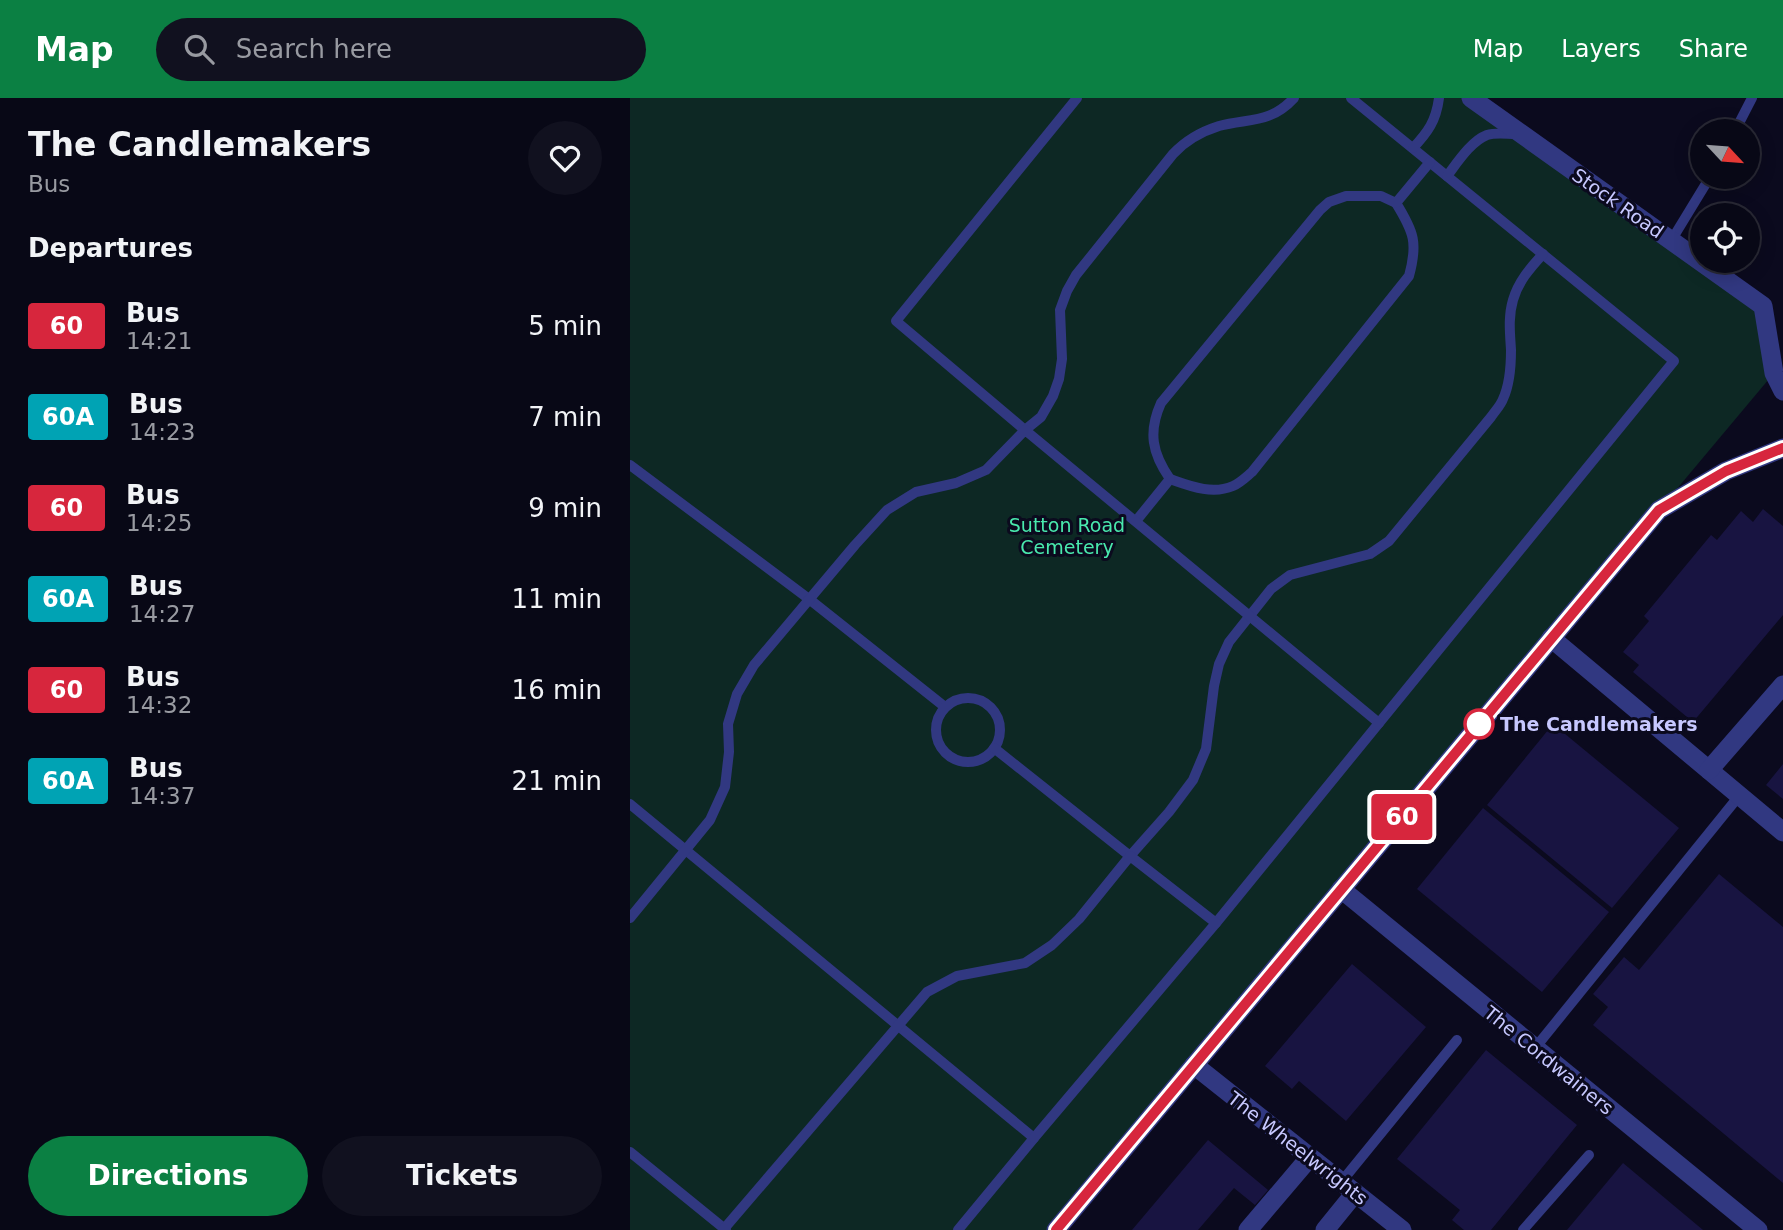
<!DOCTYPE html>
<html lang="en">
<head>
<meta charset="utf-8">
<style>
	:root { --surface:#080816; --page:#11111f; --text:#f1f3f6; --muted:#989aa1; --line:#292935; --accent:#0b8043 }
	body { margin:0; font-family:"DejaVu Sans",sans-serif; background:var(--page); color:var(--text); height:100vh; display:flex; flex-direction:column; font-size:26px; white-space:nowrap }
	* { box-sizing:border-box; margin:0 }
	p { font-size:23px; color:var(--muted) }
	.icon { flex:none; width:38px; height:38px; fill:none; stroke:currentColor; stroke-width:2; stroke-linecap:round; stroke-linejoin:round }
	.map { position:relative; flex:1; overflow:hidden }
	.sheet { display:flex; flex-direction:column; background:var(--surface); width:630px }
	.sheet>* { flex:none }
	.badge { padding:0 14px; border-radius:5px; font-size:24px; line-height:46px }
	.needle { width:46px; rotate:116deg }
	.fabs { position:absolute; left:1060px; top:21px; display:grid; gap:14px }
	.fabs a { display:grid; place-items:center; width:70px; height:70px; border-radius:50%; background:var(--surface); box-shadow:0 4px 18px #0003,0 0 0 2px var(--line); font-size:35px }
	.map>.badge { position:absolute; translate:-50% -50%; box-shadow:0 0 0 4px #fff }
	h2 { padding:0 28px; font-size:26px; line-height:63px }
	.round { display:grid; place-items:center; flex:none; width:74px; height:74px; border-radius:37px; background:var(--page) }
	.headline { display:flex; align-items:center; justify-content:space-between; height:119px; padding:0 28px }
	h1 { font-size:33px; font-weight:700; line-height:52px }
	.action { display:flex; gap:14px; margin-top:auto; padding:14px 28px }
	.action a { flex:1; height:80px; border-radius:42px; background:var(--accent); color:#fff; font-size:28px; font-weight:700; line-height:80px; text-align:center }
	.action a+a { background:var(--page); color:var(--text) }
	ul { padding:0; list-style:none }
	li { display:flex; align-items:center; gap:21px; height:91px; padding:0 28px }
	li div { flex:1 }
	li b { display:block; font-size:26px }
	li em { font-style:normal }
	li .badge { min-width:77px; font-weight:700; text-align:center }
	header { display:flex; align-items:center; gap:42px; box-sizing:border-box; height:98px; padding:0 35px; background:var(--accent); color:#fff }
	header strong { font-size:33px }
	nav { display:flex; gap:38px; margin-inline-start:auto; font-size:24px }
	.search { width:490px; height:63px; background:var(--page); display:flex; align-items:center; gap:18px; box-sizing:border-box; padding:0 24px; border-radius:38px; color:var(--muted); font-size:26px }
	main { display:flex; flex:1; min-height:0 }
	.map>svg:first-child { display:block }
</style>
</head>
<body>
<header>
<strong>Map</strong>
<div class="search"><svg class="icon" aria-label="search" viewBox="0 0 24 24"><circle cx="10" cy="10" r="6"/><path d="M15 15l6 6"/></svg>Search here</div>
<nav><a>Map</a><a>Layers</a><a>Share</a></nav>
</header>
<main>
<section class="sheet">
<div class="headline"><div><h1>The Candlemakers</h1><p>Bus</p></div><a class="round"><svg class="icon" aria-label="heart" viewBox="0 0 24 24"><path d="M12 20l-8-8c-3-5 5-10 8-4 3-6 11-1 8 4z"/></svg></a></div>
<h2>Departures</h2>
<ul>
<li><span class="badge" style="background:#d7263d;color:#fff">60</span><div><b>Bus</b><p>14:21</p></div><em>5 min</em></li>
<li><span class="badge" style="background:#00a3b4;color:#fff">60A</span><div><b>Bus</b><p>14:23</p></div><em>7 min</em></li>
<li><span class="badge" style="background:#d7263d;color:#fff">60</span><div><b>Bus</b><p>14:25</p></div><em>9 min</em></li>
<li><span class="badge" style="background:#00a3b4;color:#fff">60A</span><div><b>Bus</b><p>14:27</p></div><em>11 min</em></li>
<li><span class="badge" style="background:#d7263d;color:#fff">60</span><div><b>Bus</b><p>14:32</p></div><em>16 min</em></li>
<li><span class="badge" style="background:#00a3b4;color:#fff">60A</span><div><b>Bus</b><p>14:37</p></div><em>21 min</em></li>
</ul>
<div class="action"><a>Directions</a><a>Tickets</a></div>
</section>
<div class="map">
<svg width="1153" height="1132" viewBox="0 0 1153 1132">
	<rect width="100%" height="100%" fill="#0b0a1e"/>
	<!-- green -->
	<polygon fill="#0d2824" points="0,0 841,0 1133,208 1144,275 426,1132 0,1132"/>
	<!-- building -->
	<g fill="#181441">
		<polygon points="1133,411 1153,428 1153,517 1063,624 1003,574 1009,567 993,554 1019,523 1014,518 1081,437 1087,442 1111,413 1123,424"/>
		<polygon points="923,626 1049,730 982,810 857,707"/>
		<polygon points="1153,666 1153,701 1136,687"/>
		<polygon points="853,710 979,814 912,894 787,791"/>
		<polygon points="1089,776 1153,829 1153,1085 963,927 978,909 963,896 994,859 1009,872"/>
		<polygon points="722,866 796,929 716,1023 669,983 662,991 635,968"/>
		<polygon points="856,952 947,1027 861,1132 834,1132 822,1122 830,1112 767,1061"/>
		<polygon points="578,1042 638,1092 625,1107 604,1090 568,1132 502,1132"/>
		<polygon points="993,1065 1073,1132 937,1132"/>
	</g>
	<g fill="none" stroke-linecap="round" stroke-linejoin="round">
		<!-- service -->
		<g stroke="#313881" stroke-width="10">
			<path d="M447 0 266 223 395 332 411 319 423 298 429 281 432 261 430 212 437 193 446 177 543 56C556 42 570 34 589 28 619 20 640 26 664 0"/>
			<polyline points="721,0 1044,263 749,625"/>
			<polyline points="1105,33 1122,0"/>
			<path d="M783 50C798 34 806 23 809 0"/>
			<path d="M817 78C827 65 841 43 857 37 866 34 877 36 886 36"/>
			<polyline points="1041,143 1080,79"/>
			<polyline points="0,367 179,501 315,609"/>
			<path d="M540 381C560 388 582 397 603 388 610 385 616 379 622 374L779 178C788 145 784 134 766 105"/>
			<path d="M506 423 540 381C522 355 518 334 531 305L690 112 699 104 716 98H751L766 105 800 64"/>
			<circle cx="338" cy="632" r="32"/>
			<path d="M364 650 500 758 539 714 563 682 576 651 584 588 589 566 599 544 641 491 660 477 740 456 759 443 861 319C865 313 871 307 873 301 880 286 881 267 881 252 880 235 878 219 883 202 888 184 900 170 913 156"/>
			<polyline points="0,706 404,1040 328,1132"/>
			<polyline points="0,820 80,722 95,689 99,654 98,626 107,596 124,567 225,447 257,412 286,394 326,385 356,372 395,332 749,625 586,825"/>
			<polyline points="905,950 1109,698"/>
			<polyline points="0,1054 96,1132"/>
			<polyline points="712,1083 827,942"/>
			<polyline points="93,1132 297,894 327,878 395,865 422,847 449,821 500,758 586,825 404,1040"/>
			<polyline points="893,1132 959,1057"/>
		</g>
		<!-- minor -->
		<g stroke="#313881" stroke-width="19">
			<polyline points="841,0 1133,208 1144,275 1153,293"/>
			<polyline points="921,540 1153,734"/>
			<polyline points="1079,672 1153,587"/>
			<polyline points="711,791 1128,1132"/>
			<polyline points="564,967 772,1132"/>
			<polyline points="426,1132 1029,412 1096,373 1153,350"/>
			<polyline points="618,1132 680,1059"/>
			<polyline points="695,1132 725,1095"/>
		</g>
	</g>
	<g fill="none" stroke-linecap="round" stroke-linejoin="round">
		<defs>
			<polyline id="line" points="426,1132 1029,412 1096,373 1153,350"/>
		</defs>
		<!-- line casing -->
		<use href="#line" stroke="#fff" stroke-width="16"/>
		<!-- line -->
		<use href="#line" stroke="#d7263d" stroke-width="10"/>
	</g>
	<!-- markers -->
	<circle fill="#fff" stroke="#d7263d" stroke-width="3.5" cx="849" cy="626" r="14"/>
	<g text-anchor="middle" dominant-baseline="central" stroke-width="6" stroke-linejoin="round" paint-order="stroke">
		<!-- street labels -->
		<g font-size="19" fill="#c7c8ff" stroke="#0b0a1e">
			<text transform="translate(988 105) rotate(35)">Stock Road</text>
			<text transform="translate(919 962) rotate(39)">The Cordwainers</text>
			<text transform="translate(668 1050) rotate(38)">The Wheelwrights</text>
		</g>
		<!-- park labels -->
		<g font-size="19" fill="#49e9ad" stroke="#0b0a1e">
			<text x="437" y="427">Sutton Road<tspan x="437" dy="22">Cemetery</tspan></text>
		</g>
		<!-- stop labels -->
		<g font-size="19" font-weight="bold" fill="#c7c8ff" stroke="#0b0a1e" text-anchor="start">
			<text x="870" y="626">The Candlemakers</text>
		</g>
	</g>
</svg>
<div class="fabs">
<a><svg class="needle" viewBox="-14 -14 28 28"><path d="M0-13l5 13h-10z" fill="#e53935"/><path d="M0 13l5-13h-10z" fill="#989aa1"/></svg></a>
<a><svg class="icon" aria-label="locate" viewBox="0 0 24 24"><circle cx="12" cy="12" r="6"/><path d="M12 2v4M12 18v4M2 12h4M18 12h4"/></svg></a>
</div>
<b class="badge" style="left:772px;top:719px;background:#d7263d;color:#fff">60</b>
</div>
</main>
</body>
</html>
